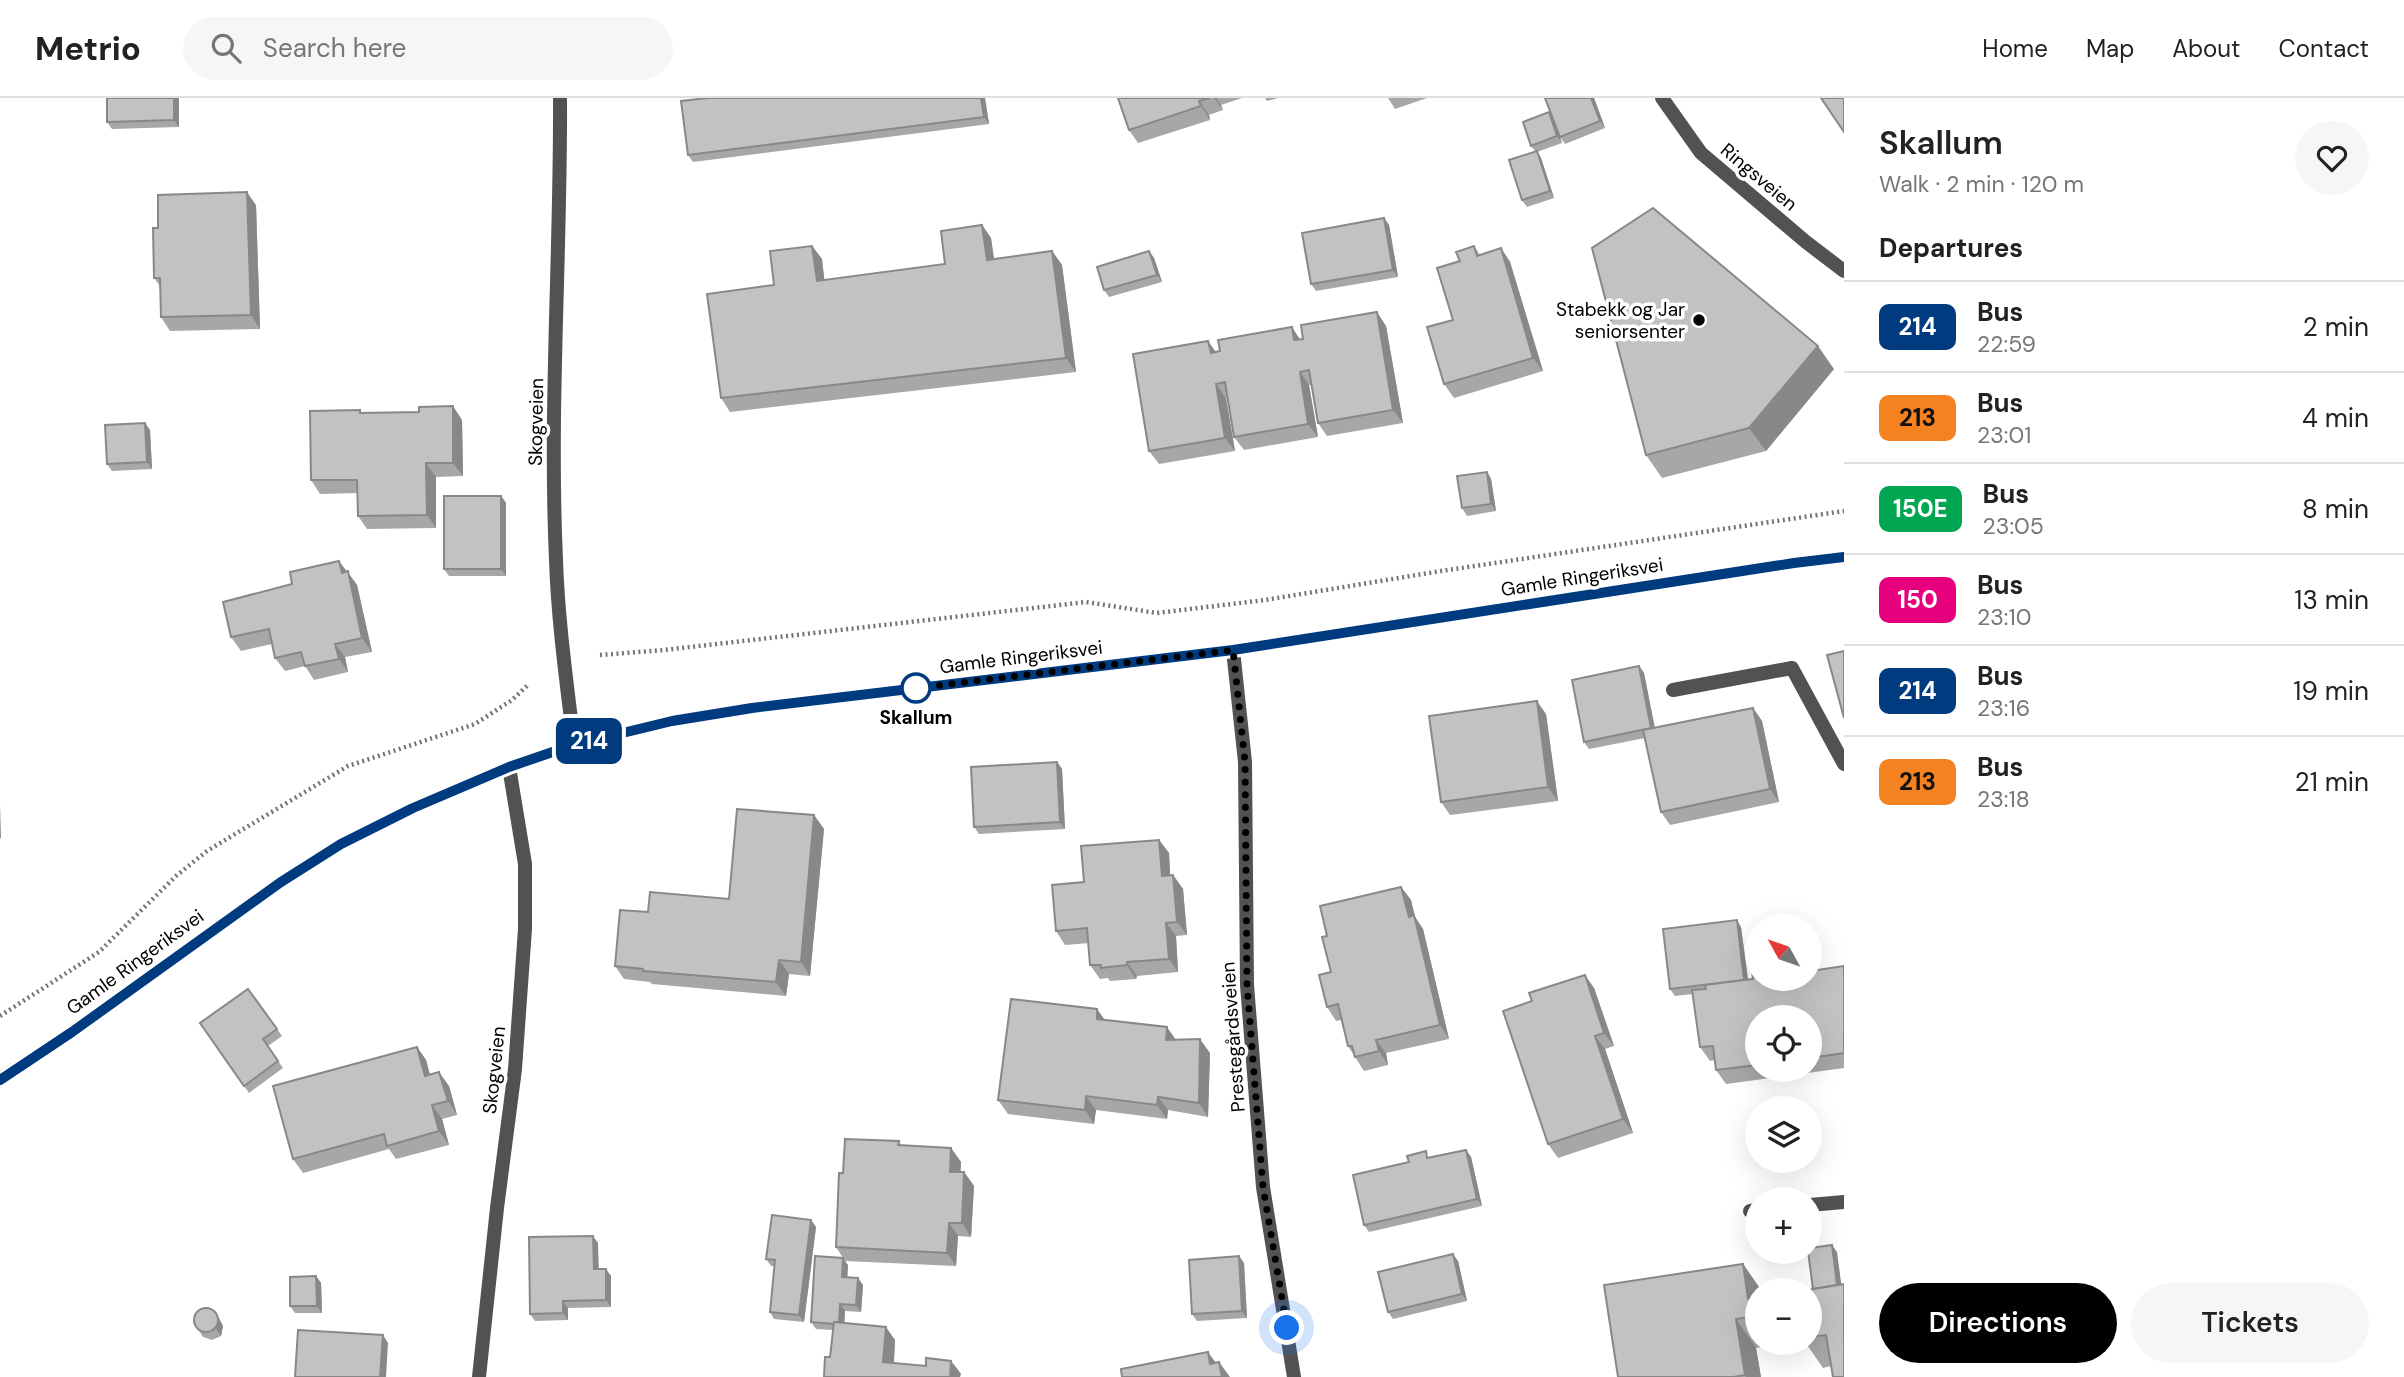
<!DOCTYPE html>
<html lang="en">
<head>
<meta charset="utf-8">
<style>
	:root { --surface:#fff; --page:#f6f6f6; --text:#222; --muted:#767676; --line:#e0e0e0; --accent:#000 }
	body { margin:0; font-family:"DM Sans",sans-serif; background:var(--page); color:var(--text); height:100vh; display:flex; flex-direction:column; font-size:26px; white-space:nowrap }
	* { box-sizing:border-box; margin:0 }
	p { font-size:23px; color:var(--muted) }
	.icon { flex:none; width:38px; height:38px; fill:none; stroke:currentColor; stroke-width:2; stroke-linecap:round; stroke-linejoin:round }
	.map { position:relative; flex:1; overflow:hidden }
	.side { display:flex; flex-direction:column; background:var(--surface); width:560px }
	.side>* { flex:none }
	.badge { padding:0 14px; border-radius:10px; font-size:24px; line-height:46px }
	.needle { width:46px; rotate:310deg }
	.fabs { position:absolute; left:1745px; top:816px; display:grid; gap:14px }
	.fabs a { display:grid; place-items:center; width:77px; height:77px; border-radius:50%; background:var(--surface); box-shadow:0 7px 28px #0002; font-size:35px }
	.you { position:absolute; width:35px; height:35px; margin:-18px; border:5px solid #fff; border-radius:50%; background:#1a73e8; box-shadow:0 0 0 10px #1a73e833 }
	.map>.badge { position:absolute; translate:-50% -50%; box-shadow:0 0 0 4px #fff }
	h2 { padding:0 35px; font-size:26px; line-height:63px }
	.round { display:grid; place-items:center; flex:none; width:74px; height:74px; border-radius:37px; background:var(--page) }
	.head { display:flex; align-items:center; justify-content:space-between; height:119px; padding:0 35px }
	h1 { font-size:33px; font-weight:600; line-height:52px }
	.primary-button { display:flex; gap:14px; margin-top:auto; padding:14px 35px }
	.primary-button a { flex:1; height:80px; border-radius:42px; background:var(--accent); color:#fff; font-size:28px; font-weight:600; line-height:80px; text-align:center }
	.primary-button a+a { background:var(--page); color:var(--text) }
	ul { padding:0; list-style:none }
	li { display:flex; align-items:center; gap:21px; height:91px; padding:0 35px; border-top:2px solid var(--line) }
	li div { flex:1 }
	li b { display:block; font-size:26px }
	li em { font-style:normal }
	li .badge { min-width:77px; font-weight:700; text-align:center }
	header { display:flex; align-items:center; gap:42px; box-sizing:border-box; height:98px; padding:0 35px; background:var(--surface); border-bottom:2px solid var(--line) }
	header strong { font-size:33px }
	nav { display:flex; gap:38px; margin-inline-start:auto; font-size:24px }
	.search { width:490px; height:63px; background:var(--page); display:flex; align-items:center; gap:18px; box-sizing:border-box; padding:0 24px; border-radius:38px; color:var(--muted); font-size:26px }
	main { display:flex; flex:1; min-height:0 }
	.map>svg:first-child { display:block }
</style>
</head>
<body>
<header>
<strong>Metrio</strong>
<div class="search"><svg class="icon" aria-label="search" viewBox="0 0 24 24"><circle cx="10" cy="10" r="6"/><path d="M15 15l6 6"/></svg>Search here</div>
<nav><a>Home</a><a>Map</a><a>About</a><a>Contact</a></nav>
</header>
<main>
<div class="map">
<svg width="1844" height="1279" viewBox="0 0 1844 1279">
	<rect width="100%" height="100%" fill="#fff"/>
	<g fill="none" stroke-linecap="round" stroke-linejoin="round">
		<!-- path -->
		<g stroke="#747474" stroke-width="4.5" stroke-dasharray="2 3.5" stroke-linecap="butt">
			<polyline points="600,557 664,552 1086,504 1157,515 1265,502 1441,473 1844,413"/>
			<polyline points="0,918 99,854 176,778 207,753 348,668 475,626 512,602 529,586"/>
		</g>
		<!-- service -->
		<polyline stroke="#525252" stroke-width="14" points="1673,592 1792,570 1844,666"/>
		<!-- minor -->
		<g stroke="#525252" stroke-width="14">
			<path d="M560 0C561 154 549 308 556 462 558 524 567 586 574 647"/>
			<polyline points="1662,0 1701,55 1806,144 1844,173"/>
			<polyline points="1233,552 1245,664 1247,887 1263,1089 1294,1279"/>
			<polyline points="1810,1107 1844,1104"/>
			<polyline points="1750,1113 1757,1112"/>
			<polyline points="479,1279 497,1110 515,971 525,831 525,766 509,669"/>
		</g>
		<!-- secondary -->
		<polyline stroke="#1f1f1f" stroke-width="14" points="0,981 72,934 281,784 341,746 413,710 509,669 574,647 672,623 752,610 1233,552 1794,465 1844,459"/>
	</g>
	<!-- wall -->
	<g fill="#a7a7a7" fill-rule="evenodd">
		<polygon points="107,0 179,0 179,29 112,31 107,24"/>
		<polygon points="708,0 985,0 989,26 693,64 688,57"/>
		<polygon points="1118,0 1242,0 1221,7 1223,12 1209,17 1210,22 1138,45 1129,32"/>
		<polygon points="1265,0 1278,0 1267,3"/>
		<polygon points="1388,0 1427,0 1395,11"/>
		<polygon points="1594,0 1605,30 1565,46 1560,39 1562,45 1537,54 1541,60 1554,100 1527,109 1522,102 1535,53 1531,48 1553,20"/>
		<polygon points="256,107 260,231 170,233 161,219 160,188 154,180 158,130"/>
		<polygon points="1384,120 1389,127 1398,179 1316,193 1311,186"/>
		<polygon points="982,127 991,140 994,161 1052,153 1062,167 1076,274 730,314 721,300 774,187 812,148 822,161 824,182 945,166"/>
		<polygon points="1474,148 1480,157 1501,150 1510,164 1543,273 1454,300 1444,286 1460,163"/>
		<polygon points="1149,153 1154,160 1162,184 1109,199 1104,192"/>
		<polygon points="1386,228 1403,325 1327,338 1318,325 1311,287 1309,287 1318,339 1244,352 1234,339 1228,299 1226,300 1235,353 1159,366 1149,353 1216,254"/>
		<polygon points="1834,271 1766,353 1662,380 1646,357"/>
		<polygon points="362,315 462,322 463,378 436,379 436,430 367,431 358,418 358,395 320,396 311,382"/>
		<polygon points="150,332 152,371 112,373 107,366"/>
		<polygon points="1487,374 1491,381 1496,413 1467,418 1462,410"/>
		<polygon points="501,398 506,405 506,478 449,478 444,471"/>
		<polygon points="347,473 357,487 372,554 345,559 348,574 314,582 305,568 285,573 275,560 272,546 241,553 231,539"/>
		<polygon points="1639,568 1644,575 1655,630 1753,610 1762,623 1779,704 1670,727 1661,714 1645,640 1589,651 1584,644"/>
		<polygon points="1546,616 1558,703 1450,717 1441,704"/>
		<polygon points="1057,664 1062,671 1065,731 979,736 974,729"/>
		<polygon points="814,717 824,731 810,878 789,876 786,898 652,886 650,884 624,881 615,868 648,814 729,801"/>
		<polygon points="1159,742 1169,755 1170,777 1173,777 1183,791 1187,837 1176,838 1178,874 1137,878 1136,881 1110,883 1108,880 1100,881 1090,867 1089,845 1065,847 1056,833 1084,784"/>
		<polygon points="1401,789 1411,802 1415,819 1423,831 1449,941 1386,955 1388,967 1364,973 1348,948 1341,922 1336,923 1327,909 1331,874 1327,838"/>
		<path d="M1741 829 1748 881 1844 868V970L1726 986 1716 972 1715 962 1710 963 1700 949 1693 896 1675 898 1670 891ZM1757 919H1810V971H1757Z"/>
		<polygon points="1594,890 1614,948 1605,951 1633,1035 1558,1060 1548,1046"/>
		<polygon points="248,891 282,938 268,948 283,970 249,995 200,925"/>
		<polygon points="1104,922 1176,942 1210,955 1208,1019 1168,1012 1167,1021 1096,1012 1094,1026 1008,1016 998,1002"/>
		<polygon points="417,949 426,962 430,977 449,988 457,1017 442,1021 449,1047 396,1061 389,1051 303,1075 293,1061"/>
		<polygon points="899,1043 901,1047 951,1050 961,1064 960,1074 964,1074 974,1088 971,1139 958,1138 956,1168 845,1163 836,1149 843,1075"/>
		<polygon points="1466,1052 1471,1059 1482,1108 1369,1134 1364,1127 1430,1060"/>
		<polygon points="811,1122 816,1129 804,1224 774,1221 770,1214 775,1168 771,1168 766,1161"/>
		<polygon points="598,1145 598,1171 611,1178 611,1209 568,1210 568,1222 535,1223 530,1216"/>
		<polygon points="1837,1154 1831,1268 1823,1270 1805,1244 1810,1244 1810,1192 1813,1191"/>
		<polygon points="1458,1163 1467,1203 1393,1221 1388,1214"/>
		<polygon points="1244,1165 1247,1220 1197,1223 1192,1216"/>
		<polygon points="1743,1166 1761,1192 1757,1192 1757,1244 1793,1244 1756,1250 1761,1279 1618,1279"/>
		<polygon points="848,1167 847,1180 863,1187 861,1214 845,1213 844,1225 895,1242 894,1265 926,1268 951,1263 961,1276 830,1259 833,1232 816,1231 811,1224"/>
		<polygon points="316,1178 321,1185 322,1215 295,1215 290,1208"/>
		<polygon points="219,1220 223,1228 221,1238 212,1242 203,1239 198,1231"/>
	</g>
	<!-- shaded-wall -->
	<g fill="#888">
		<polygon points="174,0 179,0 179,29 174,22"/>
		<polygon points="981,0 985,0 989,26 984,19"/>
		<polygon points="1214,0 1216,0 1221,7 1223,12"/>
		<polygon points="1591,0 1594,0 1605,30 1600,23"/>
		<polygon points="1199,3 1209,17 1210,22 1201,8"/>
		<polygon points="1549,14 1554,22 1562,45 1557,38"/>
		<polygon points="1537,53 1541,60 1554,100 1550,93"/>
		<polygon points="247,94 256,107 260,231 251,217"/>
		<polygon points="1384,120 1389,127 1398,179 1393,172"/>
		<polygon points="982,127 991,140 996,175 987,162"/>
		<polygon points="812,148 822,161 826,196 817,183"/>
		<polygon points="1501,150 1510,164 1543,273 1533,260"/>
		<polygon points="1052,153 1062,167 1076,274 1066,260"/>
		<polygon points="1149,153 1154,160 1162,184 1157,177"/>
		<polygon points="1377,214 1386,228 1403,325 1393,312"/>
		<polygon points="1292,229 1301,243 1294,242"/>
		<polygon points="1208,243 1218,257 1211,255"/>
		<polygon points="1818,248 1834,271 1766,353 1749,330"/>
		<polygon points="1300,274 1309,287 1318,339 1308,326"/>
		<polygon points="1216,286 1226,300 1235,353 1225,340"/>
		<polygon points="453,308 462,322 463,378 453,365"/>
		<polygon points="145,325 150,332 152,371 147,364"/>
		<polygon points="426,365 436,379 436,430 427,417"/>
		<polygon points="1487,374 1491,381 1496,413 1491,406"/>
		<polygon points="501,398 506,405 506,478 501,471"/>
		<polygon points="339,463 357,487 372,554 362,540 342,475"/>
		<polygon points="335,546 345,559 348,574 339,561"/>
		<polygon points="1639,568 1644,575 1656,637 1651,630"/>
		<polygon points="1537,603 1546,616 1558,703 1548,689"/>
		<polygon points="1753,610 1762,623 1779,704 1770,691"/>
		<polygon points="1057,664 1062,671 1065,731 1060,724"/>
		<polygon points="0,706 1,741 0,739"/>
		<polygon points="814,717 824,731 810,878 801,864"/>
		<polygon points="1159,742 1169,755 1171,791 1162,778"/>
		<polygon points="1173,777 1183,791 1187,837 1177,824"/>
		<polygon points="1401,789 1411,802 1415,819 1423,831 1449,941 1440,927 1409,819"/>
		<polygon points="1737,822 1741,829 1749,890 1744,883"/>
		<polygon points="1166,825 1176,838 1178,874 1169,861"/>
		<polygon points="779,862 789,876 786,898 776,884"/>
		<polygon points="1127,864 1137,878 1136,881 1127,867"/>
		<polygon points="1585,877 1594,890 1614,948 1604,935"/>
		<polygon points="1097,911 1107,925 1097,921"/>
		<polygon points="1167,929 1176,942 1166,942"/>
		<polygon points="1595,938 1605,951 1633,1035 1623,1021"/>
		<polygon points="1200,941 1210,955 1208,1019 1199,1005"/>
		<polygon points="1376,942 1386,955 1388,967 1379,953"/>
		<polygon points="417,949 426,962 434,992 425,978"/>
		<polygon points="439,974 449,988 457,1017 448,1003"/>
		<polygon points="1086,998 1096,1012 1094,1026 1085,1012"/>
		<polygon points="1158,999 1168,1012 1167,1021 1157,1007"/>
		<polygon points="432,1007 442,1021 449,1047 439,1033"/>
		<polygon points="951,1050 961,1064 960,1087 950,1074"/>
		<polygon points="1466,1052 1471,1059 1482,1108 1477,1101"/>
		<polygon points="964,1074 974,1088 971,1139 962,1125"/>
		<polygon points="811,1122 816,1129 804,1224 799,1217"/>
		<polygon points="949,1125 958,1138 956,1168 947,1155"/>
		<polygon points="593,1138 598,1145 599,1178 594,1171"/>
		<polygon points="1832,1147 1837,1154 1843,1199 1838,1192"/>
		<polygon points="1453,1156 1458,1163 1467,1203 1462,1196"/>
		<polygon points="1239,1158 1244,1165 1247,1220 1242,1213"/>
		<polygon points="843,1160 848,1167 847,1186 842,1179"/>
		<polygon points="1743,1166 1761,1192 1757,1192 1757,1214 1748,1201"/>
		<polygon points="606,1171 611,1178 611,1209 606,1202"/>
		<polygon points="316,1178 321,1185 322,1215 317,1208"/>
		<polygon points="858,1180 863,1187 861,1214 856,1207"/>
		<polygon points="563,1203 568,1210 568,1222 563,1215"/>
		<polygon points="840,1206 845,1213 844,1233 839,1226"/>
		<polygon points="214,1212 223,1228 221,1238 216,1231"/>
		<polygon points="1736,1221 1756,1250 1761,1279 1746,1279 1745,1277"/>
		<polygon points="886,1229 895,1242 893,1278 883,1264"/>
		<polygon points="383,1237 388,1245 386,1279 380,1279"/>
		<polygon points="1208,1254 1221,1272 1219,1264 1230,1279 1219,1279 1210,1266"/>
		<polygon points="951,1263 961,1276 960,1279 950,1279"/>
	</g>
	<!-- building -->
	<g fill="#c2c2c2" stroke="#888" stroke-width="2">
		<polygon points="107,0 174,0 174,22 107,24"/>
		<polygon points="708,0 981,0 984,19 688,57 681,3"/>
		<polygon points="1118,0 1210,0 1199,3 1201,8 1129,32"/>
		<polygon points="1545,0 1591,0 1600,23 1560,39"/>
		<polygon points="1821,0 1844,0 1844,34"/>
		<polygon points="1549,14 1557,38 1531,48 1523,24"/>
		<polygon points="1537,53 1550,93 1522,102 1509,62"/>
		<polygon points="247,94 251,217 161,219 160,180 154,180 153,130 158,130 158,97"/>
		<polygon points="1653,110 1818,248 1749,330 1646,357 1592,150"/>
		<polygon points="1384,120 1393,172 1311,186 1302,135"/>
		<polygon points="982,127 987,162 1052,153 1066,260 721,300 707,196 774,187 770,153 812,148 817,183 945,166 941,133"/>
		<polygon points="1474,148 1477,158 1501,150 1533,260 1444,286 1427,229 1453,222 1437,170 1460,163 1456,154"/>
		<polygon points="1149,153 1157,177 1104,192 1097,169"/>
		<polygon points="1377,214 1393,312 1318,325 1309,272 1300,274 1308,326 1234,339 1225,284 1216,286 1225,340 1149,353 1133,256 1208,243 1211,255 1220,253 1218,242 1292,229 1294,242 1303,241 1301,227"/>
		<polygon points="453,308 453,365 426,365 427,417 358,418 357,382 311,382 310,313 360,312 360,315 419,314 419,309"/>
		<polygon points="145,325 147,364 107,366 105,327"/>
		<polygon points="1487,374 1491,406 1462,410 1457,378"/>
		<rect x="444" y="398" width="57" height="73"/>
		<polygon points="339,463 342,475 348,473 362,540 335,546 339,561 305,568 301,554 275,560 269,531 231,539 223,504 292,486 290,474"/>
		<polygon points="1844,553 1844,620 1827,557"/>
		<polygon points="1639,568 1651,630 1584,644 1572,582"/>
		<polygon points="1537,603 1548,689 1441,704 1429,618"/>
		<polygon points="1753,610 1770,691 1661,714 1643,632"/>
		<polygon points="1057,664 1060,724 974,729 971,669"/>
		<polygon points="737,711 814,717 801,864 779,862 776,884 643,873 643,871 615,868 620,812 648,814 650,794 729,801"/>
		<polygon points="1159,742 1162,778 1173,777 1177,824 1166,825 1169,861 1127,864 1127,867 1101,870 1101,867 1090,867 1087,830 1056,833 1052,787 1084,784 1081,748"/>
		<polygon points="1401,789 1409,819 1414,817 1440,927 1376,942 1379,953 1355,959 1352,948 1348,948 1338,906 1327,909 1319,877 1331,874 1322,839 1327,838 1320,808"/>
		<polygon points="1737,822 1744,882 1670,891 1663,831"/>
		<polygon points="1751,865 1757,865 1757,880 1810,880 1810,873 1844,868 1844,955 1810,960 1810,919 1757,919 1757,967 1716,972 1713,948 1700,949 1692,892 1706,891 1705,887 1753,881"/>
		<polygon points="1585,877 1604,935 1595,938 1623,1021 1548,1046 1503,913 1532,903 1529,895"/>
		<polygon points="248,891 277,931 263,941 278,963 244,988 200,925"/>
		<polygon points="1011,901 1097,911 1097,921 1167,929 1166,942 1200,941 1199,1005 1158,999 1157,1007 1086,998 1085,1012 998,1002"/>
		<polygon points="417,949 425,978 439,974 448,1003 432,1007 439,1033 387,1048 384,1036 293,1061 273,988"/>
		<polygon points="845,1041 899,1043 898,1047 951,1050 950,1074 964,1074 962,1125 949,1125 947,1155 836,1149 839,1075 843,1075"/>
		<polygon points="1466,1052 1477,1101 1364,1127 1353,1077 1409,1064 1407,1058 1426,1053 1427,1060"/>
		<polygon points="772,1117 811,1122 799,1217 770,1214 775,1162 766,1161"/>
		<polygon points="593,1138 594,1171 606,1171 606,1202 563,1203 563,1215 530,1216 529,1139"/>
		<polygon points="1832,1147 1837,1187 1813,1191 1808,1153 1810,1153 1810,1150"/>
		<polygon points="1453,1156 1462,1196 1388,1214 1378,1174"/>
		<polygon points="815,1158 843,1160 842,1179 858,1180 856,1207 840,1206 839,1224 834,1224 834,1226 811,1224"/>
		<polygon points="1239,1158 1242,1213 1192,1216 1189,1162"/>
		<polygon points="1743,1166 1748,1201 1757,1199 1757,1218 1736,1221 1745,1277 1733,1279 1618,1279 1604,1187"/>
		<polygon points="316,1178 317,1208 290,1208 290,1179"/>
		<polygon points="1844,1186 1844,1279 1833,1279 1826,1237 1810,1239 1810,1192 1808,1192"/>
		<circle cx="206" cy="1222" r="12"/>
		<polygon points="834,1224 886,1229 883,1264 926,1268 926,1260 951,1263 950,1279 824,1279 825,1259 830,1259"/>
		<polygon points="298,1232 383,1237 380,1279 295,1279"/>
		<polygon points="1208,1254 1210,1266 1219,1264 1222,1279 1122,1279 1121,1271"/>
	</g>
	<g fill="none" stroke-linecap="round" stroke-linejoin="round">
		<defs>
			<polyline id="line" points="0,982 72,934 281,784 341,746 413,710 509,669 573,647 672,623 752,610 1233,552 1794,465 1844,459"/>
		</defs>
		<!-- line casing -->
		<use href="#line" stroke="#fff" stroke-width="16"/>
		<!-- line -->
		<use href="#line" stroke="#003b80" stroke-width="10"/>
		<!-- walk -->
		<polyline stroke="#000" stroke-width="7" stroke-dasharray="0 12.6" points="916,590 909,591 1233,552 1245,664 1247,887 1263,1089 1287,1230"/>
	</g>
	<!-- markers -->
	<circle fill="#000" stroke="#fff" stroke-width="2.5" cx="1699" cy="222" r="7"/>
	<circle fill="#fff" stroke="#003b80" stroke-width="3.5" cx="916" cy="590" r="14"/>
	<g text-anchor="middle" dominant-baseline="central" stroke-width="7" stroke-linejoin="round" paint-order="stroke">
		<!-- street labels -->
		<g font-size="19" fill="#000" stroke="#fff">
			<text transform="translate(1759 79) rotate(40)">Ringsveien</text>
			<text transform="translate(536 324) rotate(-89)">Skogveien</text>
			<text transform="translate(1582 479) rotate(-9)">Gamle Ringeriksvei</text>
			<text transform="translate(1021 559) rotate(-7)">Gamle Ringeriksvei</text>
			<text transform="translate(135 864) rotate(-36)">Gamle Ringeriksvei</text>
			<text transform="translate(1233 939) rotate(-94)">Prestegårdsveien</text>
			<text transform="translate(494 972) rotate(-84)">Skogveien</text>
		</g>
		<!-- poi labels -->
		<g font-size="19" fill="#000" stroke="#fff" text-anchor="end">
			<text x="1685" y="211">Stabekk og Jar<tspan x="1685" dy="22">seniorsenter</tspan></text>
		</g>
		<!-- stop labels -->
		<g font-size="19" font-weight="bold" fill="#000" stroke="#fff">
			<text x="916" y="619">Skallum</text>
		</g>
	</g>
</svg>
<div class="fabs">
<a><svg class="needle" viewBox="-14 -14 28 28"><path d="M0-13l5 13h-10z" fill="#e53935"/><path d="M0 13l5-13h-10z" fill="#767676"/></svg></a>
<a><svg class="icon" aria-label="locate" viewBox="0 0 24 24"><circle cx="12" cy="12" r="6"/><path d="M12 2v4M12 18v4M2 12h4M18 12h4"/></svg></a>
<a><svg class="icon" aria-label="layers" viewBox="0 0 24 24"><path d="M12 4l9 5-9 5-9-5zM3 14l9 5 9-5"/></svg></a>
<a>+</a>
<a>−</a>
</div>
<div class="you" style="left:1287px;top:1230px"></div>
<b class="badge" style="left:589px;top:643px;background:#003b80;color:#fff">214</b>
</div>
<section class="side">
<div class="head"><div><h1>Skallum</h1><p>Walk · 2 min · 120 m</p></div><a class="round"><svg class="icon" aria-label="heart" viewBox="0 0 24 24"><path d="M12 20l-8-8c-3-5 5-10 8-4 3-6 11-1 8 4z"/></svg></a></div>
<h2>Departures</h2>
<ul>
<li><span class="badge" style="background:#003b80;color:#fff">214</span><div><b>Bus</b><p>22:59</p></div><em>2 min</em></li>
<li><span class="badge" style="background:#f58220;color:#111">213</span><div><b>Bus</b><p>23:01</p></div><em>4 min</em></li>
<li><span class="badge" style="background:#00a651;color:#fff">150E</span><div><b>Bus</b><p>23:05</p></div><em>8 min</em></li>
<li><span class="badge" style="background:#e6007e;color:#fff">150</span><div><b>Bus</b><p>23:10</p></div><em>13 min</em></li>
<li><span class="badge" style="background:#003b80;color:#fff">214</span><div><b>Bus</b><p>23:16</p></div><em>19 min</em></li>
<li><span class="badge" style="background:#f58220;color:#111">213</span><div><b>Bus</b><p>23:18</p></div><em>21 min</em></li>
</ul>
<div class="primary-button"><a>Directions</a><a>Tickets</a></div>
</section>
</main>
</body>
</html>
